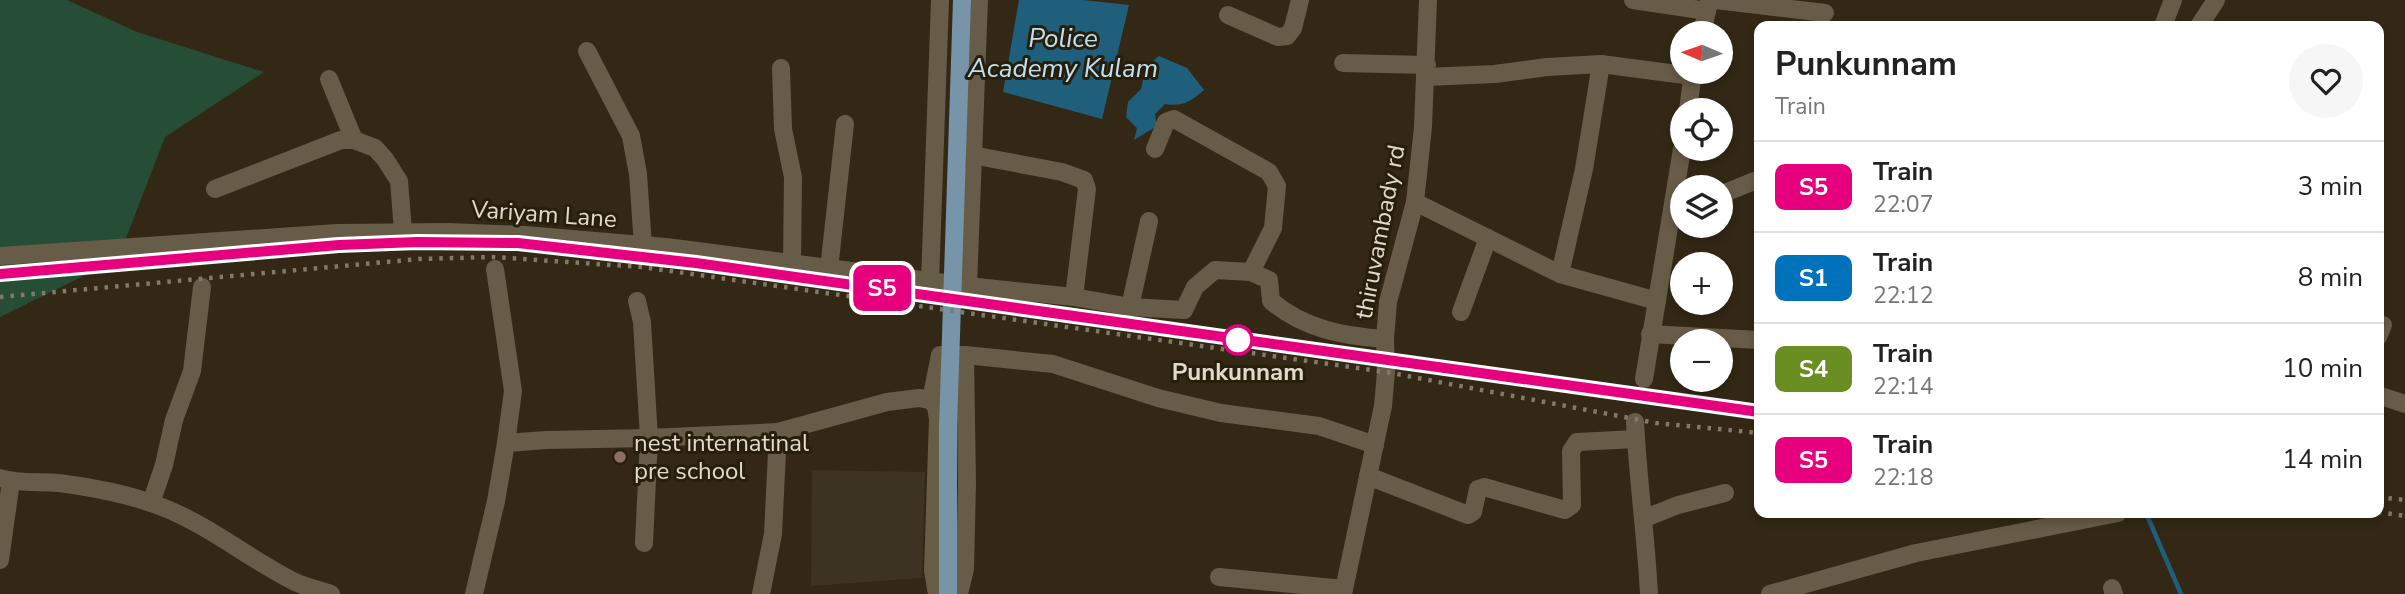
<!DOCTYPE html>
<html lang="en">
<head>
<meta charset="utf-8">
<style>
	:root { --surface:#fff; --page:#f6f6f6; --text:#222; --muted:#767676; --line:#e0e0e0 }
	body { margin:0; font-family:"Nunito Sans",sans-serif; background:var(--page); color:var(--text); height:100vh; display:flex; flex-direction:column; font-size:26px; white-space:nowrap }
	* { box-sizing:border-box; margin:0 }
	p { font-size:23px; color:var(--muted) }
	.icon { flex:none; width:38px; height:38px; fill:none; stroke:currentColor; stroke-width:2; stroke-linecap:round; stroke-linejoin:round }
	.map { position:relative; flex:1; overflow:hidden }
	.details { position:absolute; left:1754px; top:21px; width:630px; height:497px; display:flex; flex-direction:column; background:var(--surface); border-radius:14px; box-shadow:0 4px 10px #0003 }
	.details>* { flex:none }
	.badge { padding:0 14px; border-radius:10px; font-size:24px; line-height:46px }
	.needle { width:46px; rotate:272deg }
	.tools { position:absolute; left:1670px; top:21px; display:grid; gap:14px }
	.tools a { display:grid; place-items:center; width:63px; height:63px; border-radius:50%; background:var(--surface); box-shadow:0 4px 10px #0003; font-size:35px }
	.map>.badge { position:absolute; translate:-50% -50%; box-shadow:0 0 0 4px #fff }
	.round { display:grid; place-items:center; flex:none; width:74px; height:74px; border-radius:37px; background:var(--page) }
	.head { display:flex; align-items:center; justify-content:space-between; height:119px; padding:0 21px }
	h1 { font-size:33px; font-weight:700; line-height:52px }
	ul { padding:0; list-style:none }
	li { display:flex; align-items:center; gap:21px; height:91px; padding:0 21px; border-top:2px solid var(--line) }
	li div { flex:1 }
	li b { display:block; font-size:26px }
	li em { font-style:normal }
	li .badge { min-width:77px; font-weight:700; text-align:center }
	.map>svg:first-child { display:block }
</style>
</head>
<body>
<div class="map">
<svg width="2405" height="594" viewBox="0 0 2405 594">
	<rect width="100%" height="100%" fill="#322815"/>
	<!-- education -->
	<polygon fill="#3c3323" points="812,470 925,472 922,578 811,586"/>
	<!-- green -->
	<polygon fill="#264d36" points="0,0 67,0 137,32 264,72 165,137 118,259 0,317"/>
	<!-- water -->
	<g fill="#205f7c">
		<polygon points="1019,0 1083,0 1129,5 1102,119 1003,92"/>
		<path d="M1159 56 1187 68 1204 90C1190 102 1182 107 1165 104L1155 114 1157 126 1134 140 1137 128 1126 117 1128 102 1141 89 1146 67Z"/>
	</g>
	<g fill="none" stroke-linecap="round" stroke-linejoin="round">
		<!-- stream -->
		<polyline stroke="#205f7c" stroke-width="4.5" points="2146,513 2181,594"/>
		<!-- minor -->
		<g stroke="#675c47" stroke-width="18">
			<path d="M979 0 968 286 1074 297 1130 307 1184 310 1195 287 1215 270 1251 272 1269 280 1271 301C1305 329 1342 336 1385 339"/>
			<polyline points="1633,0 1707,11"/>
			<polyline points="1716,0 1825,13"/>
			<polyline points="1228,15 1278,37 1287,36 1293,28 1300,0"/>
			<polyline points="2163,26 2173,0"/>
			<polyline points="2199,26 2216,0"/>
			<polyline points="1702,33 1709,2"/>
			<polyline points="587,51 631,136 638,174 643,246"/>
			<polyline points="1343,63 1427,65"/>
			<polyline points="781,68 783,129 793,177 792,264"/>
			<polyline points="1426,77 1495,74 1547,67 1601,64 1692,76"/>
			<polyline points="329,79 354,140"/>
			<polyline points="1688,110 1693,72"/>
			<polyline points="1155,149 1166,122 1174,119 1269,172 1277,186 1273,228 1251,272"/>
			<polyline points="972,155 1062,172 1084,180 1087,189 1074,297"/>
			<polyline points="215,189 341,140 354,140 375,148 385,159 399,181 403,231"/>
			<polyline points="1720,195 1759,179"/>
			<polyline points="1415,202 1560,274 1657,301"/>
			<polyline points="0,256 337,233 448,232 525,235 666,247 968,286"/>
			<polyline points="495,269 513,391 506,443"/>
			<polyline points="829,269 845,124"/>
			<polyline points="1560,274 1584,169 1601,64"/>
			<polyline points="930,282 940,0"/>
			<polyline points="637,301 642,322 649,438 778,432"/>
			<polyline points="1130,307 1149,221"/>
			<polyline points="1461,312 1488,238"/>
			<polyline points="1650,334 1759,340"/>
			<polyline points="2378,337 2383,325"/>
			<polyline points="1644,379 1682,149"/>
			<polyline points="2378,395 2405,404"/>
			<path d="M1635 422C1638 480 1646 537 1649 594"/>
			<polyline points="1368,476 1468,515 1473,512 1478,489 1484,487 1565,510 1572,505 1571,451 1577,442 1636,439"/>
			<path d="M0 478C19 484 39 481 59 483 89 487 119 492 148 502 202 519 245 557 295 582 306 587 319 590 331 594"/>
			<polyline points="151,503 164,465 174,420 192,371 202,287"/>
			<polyline points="1643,519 1678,505 1725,493"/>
			<polyline points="0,560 11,481"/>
			<polyline points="1219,577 1344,589"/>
			<polyline points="2112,588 2114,594"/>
			<polyline points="474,594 496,501 506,443 546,440 649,438 644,543"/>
			<polyline points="761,594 773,534 778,432 887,402 919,398 931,400"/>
			<polyline points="937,594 933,571 938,419 936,407 931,400 940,355 965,355 1053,364 1158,398 1221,413 1319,426 1375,445"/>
			<polyline points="959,594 965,569 967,483 965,355"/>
			<polyline points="1343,594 1383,406 1386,372 1385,339 1388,302 1415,202 1423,127 1428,0"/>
			<polyline points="1770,594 1916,553 2118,513"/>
		</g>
		<!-- major -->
		<polyline stroke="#7894a9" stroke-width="18" points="948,594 948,427 962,0"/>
		<!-- rail -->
		<g stroke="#817969" stroke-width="4.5" stroke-dasharray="3.5 7" stroke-linecap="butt">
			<polyline points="0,274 339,245 417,242 493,241 643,255 1759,412"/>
			<polyline points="0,297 419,259 493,257 642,267 1386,372 1656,423 1759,433"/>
			<polyline points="2378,497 2405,500"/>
			<polyline points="2378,512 2405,516"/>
		</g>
	</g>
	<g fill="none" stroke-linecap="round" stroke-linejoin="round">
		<defs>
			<polyline id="line" points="0,274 339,245 417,242 518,243 696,263 1759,412"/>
		</defs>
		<!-- line casing -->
		<use href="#line" stroke="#fff" stroke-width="16"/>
		<!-- line -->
		<use href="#line" stroke="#e6007e" stroke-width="10"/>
	</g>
	<!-- markers -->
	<circle fill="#fff" stroke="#e6007e" stroke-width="3.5" cx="1238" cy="340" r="14"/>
	<circle fill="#8d6e63" stroke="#281f0b" stroke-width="2.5" cx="620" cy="457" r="7"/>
	<g text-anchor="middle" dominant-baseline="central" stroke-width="6" stroke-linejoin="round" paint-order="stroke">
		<!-- street labels -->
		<g font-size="24" fill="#e0d9cd" stroke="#281f0b">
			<text transform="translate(544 214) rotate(4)">Variyam Lane</text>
			<text transform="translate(1380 232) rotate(-79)">thiruvambady rd</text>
		</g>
		<!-- stop labels -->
		<g font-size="24" font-weight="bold" fill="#e0d9cd" stroke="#281f0b">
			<text x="1238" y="372">Punkunnam</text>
		</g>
		<!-- poi labels -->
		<g font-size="24" fill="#e0d9cd" stroke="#281f0b" text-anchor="start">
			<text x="634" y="443">nest internatinal<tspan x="634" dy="28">pre school</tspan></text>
		</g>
		<!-- water labels -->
		<g font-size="26" font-style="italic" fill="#c0e1f3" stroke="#281f0b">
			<text x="1063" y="38">Police<tspan x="1063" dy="30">Academy Kulam</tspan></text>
		</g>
	</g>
</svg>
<div class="tools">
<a><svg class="needle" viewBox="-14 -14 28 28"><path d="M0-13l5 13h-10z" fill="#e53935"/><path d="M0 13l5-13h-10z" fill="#767676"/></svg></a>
<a><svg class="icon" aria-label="locate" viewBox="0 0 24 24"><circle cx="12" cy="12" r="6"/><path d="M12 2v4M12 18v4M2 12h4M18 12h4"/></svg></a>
<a><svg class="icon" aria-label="layers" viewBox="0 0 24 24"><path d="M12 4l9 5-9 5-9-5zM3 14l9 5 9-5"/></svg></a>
<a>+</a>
<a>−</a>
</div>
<b class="badge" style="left:882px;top:288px;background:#e6007e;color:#fff">S5</b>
<section class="details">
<div class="head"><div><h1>Punkunnam</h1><p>Train</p></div><a class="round"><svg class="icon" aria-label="heart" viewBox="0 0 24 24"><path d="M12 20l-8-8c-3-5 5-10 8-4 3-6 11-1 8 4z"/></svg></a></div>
<ul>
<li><span class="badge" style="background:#e6007e;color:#fff">S5</span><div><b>Train</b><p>22:07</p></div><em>3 min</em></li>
<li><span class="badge" style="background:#0072bc;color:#fff">S1</span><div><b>Train</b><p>22:12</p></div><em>8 min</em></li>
<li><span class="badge" style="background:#6b8e23;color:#fff">S4</span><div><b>Train</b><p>22:14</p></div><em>10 min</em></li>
<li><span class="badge" style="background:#e6007e;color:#fff">S5</span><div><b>Train</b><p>22:18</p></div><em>14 min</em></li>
</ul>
</section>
</div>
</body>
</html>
